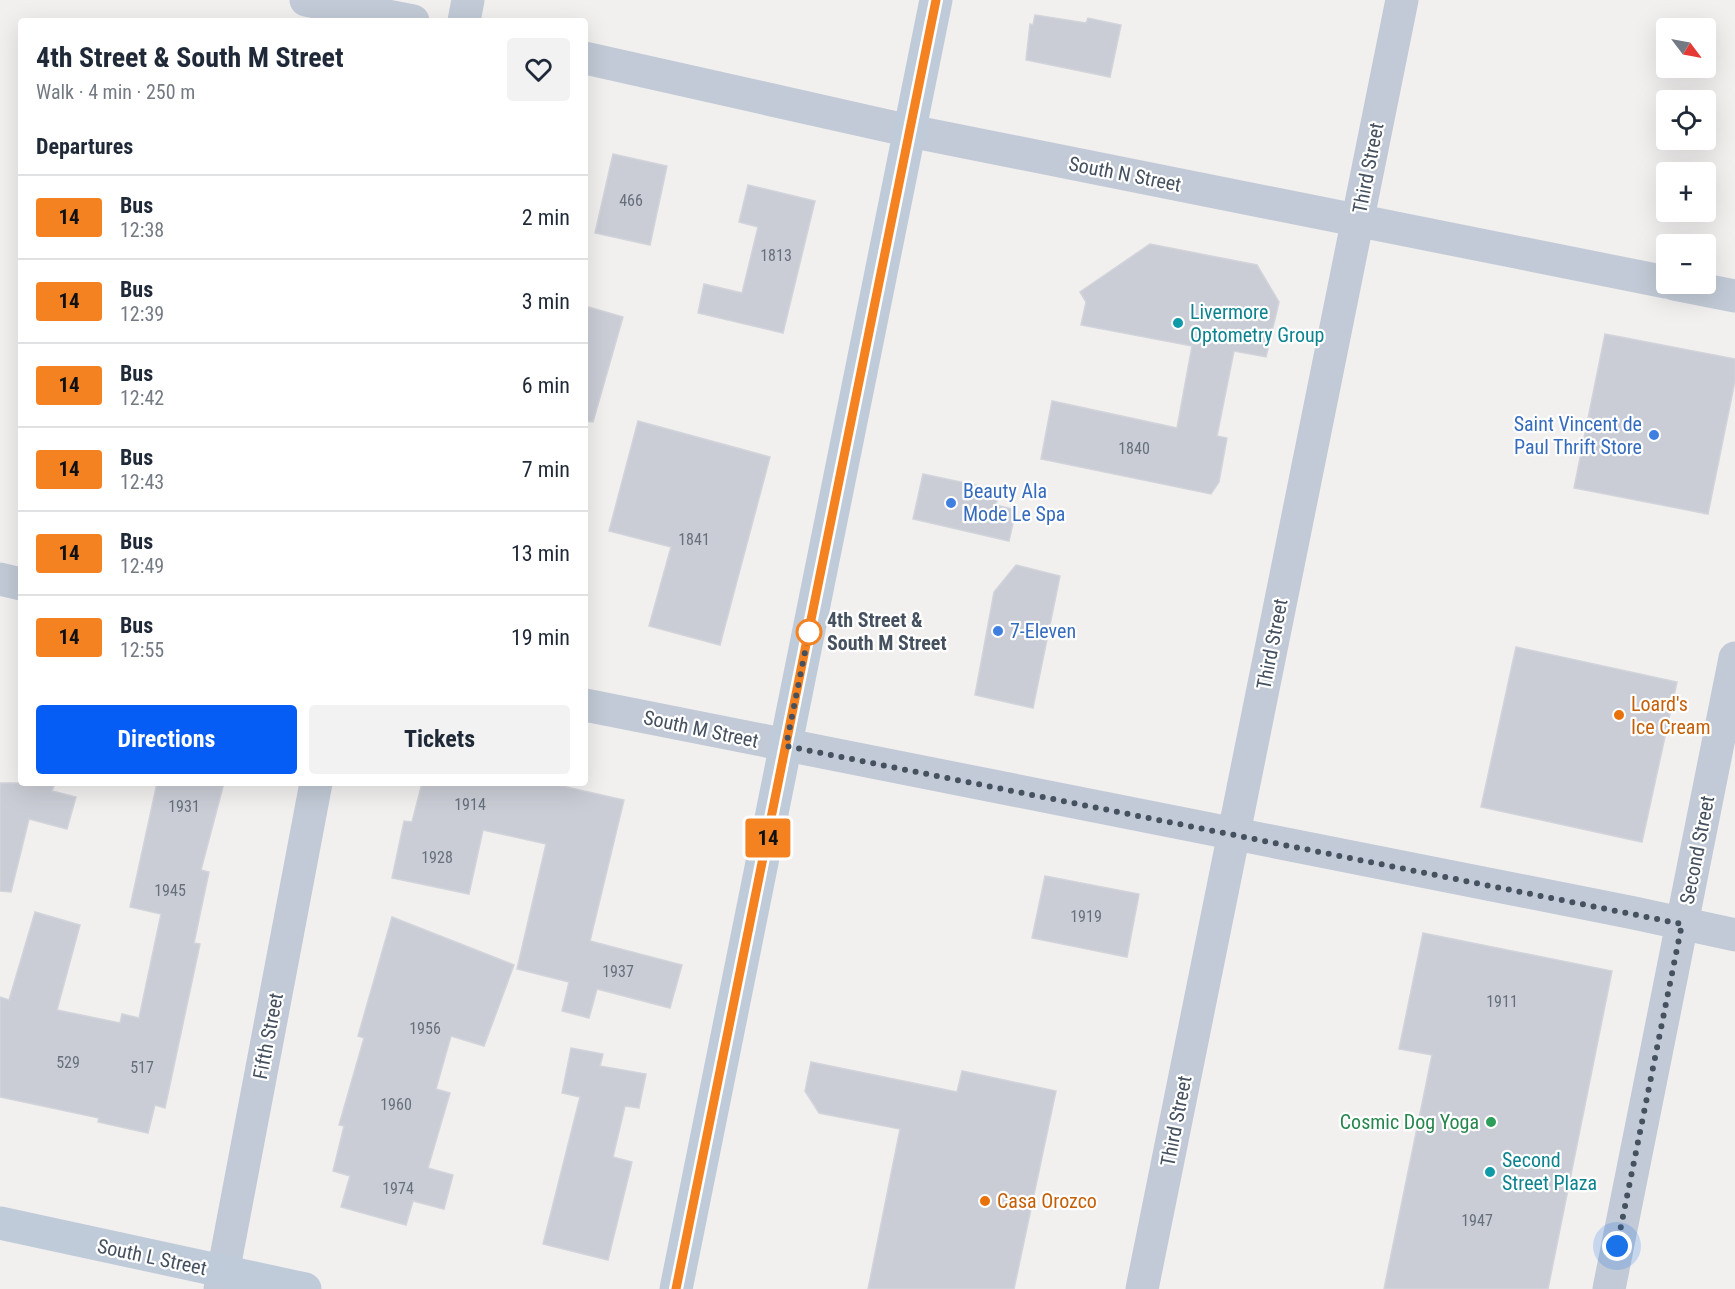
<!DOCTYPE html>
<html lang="en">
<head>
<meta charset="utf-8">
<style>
	:root { --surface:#fff; --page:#f2f2f3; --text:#1f2937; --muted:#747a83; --line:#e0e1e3; --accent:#055df6 }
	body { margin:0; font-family:"Roboto Condensed",sans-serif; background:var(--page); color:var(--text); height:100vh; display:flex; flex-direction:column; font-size:22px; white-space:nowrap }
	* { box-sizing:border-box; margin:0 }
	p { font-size:20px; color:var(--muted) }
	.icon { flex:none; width:33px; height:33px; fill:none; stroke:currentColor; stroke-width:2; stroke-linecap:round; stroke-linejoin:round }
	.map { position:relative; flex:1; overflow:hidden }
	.side { position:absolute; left:18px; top:18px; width:570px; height:768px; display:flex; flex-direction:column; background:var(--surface); border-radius:6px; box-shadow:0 6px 24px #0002 }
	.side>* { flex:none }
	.badge { padding:0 12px; border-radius:4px; font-size:21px; line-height:39px }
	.needle { width:39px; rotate:122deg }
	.controls { position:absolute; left:1656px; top:18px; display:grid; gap:12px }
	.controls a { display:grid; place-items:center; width:60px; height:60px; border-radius:6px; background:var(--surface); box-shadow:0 6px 24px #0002; font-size:30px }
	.you { position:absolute; width:30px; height:30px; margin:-15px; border:4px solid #fff; border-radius:50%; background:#1a73e8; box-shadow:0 0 0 9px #1a73e833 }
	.map>.badge { position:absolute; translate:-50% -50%; box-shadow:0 0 0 3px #fff }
	h2 { padding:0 18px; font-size:22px; line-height:54px }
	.round { display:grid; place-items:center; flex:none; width:63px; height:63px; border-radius:6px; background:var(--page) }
	.summary { display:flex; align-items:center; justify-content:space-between; height:102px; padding:0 18px }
	h1 { font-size:28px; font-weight:700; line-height:45px }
	.primary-button { display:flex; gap:12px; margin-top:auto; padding:12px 18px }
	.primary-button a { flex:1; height:69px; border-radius:6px; background:var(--accent); color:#fff; font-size:24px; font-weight:700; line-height:69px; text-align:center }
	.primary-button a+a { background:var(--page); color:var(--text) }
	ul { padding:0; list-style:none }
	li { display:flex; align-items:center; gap:18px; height:84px; padding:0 18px; border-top:2px solid var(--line) }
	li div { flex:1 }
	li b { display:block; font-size:22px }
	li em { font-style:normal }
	li .badge { min-width:66px; font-weight:700; text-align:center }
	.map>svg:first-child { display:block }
</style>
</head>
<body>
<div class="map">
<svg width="1735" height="1289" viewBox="0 0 1735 1289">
	<rect width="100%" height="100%" fill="#f2efef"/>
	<!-- building -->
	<g fill="#cacdd5" stroke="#d2d4db" stroke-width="1.5">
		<polygon points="1035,15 1086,23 1088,18 1121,25 1110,77 1026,60 1030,24 1033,25"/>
		<polygon points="613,154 667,166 650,245 595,233"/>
		<polygon points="748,185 815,201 783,333 698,313 704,284 742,293 758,227 739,222"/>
		<polygon points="1150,244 1257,265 1279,302 1266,357 1234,351 1217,436 1227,438 1219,482 1211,494 1041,459 1052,401 1177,428 1192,346 1081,325 1086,302 1080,292"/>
		<polygon points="585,306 623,317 593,422 585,421"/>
		<polygon points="1605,334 1735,359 1735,381 1708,514 1574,488"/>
		<polygon points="638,421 770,457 720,645 649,626 671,547 609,531"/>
		<polygon points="923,474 999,490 996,505 1016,510 1009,541 913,519"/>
		<polygon points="1016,565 1060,576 1033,708 975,695 994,592"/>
		<polygon points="1516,647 1677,682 1642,842 1481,807"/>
		<polygon points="0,783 55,783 52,791 76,797 67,829 29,819 11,892 0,891"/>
		<polygon points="157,783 224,783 201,870 209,872 194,943 200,944 165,1108 155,1105 148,1133 98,1122 99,1118 0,1097 0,997 9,1000 35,912 80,925 57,1010 120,1023 122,1014 139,1018 161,914 130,907"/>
		<polygon points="422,783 549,783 624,800 590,941 682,965 670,1008 597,989 589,1018 562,1011 569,982 517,969 546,844 483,830 469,894 392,878 404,821 412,822"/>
		<polygon points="1045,876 1139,894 1127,957 1032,938"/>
		<polygon points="392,917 514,965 484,1046 451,1036 436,1089 450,1093 428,1168 453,1175 444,1209 413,1201 406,1225 341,1207 350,1176 333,1171 344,1126 339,1125 364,1038 358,1036"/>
		<polygon points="1423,933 1612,971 1548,1289 1384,1289 1432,1055 1399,1049"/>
		<polygon points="571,1048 603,1054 600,1066 646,1074 639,1108 625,1106 613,1157 632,1162 608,1260 543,1244 580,1097 562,1093"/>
		<polygon points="811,1062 957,1092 962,1071 1056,1091 1014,1289 868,1289 900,1129 819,1113 805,1091"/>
	</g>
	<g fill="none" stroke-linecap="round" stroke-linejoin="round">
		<!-- street -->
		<g stroke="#c1cad6" stroke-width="33">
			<polyline points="306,0 413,21"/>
			<polyline points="464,21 468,0"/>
			<polyline points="585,58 910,131 1666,282"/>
			<polyline points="1674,284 1735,296"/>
			<polyline points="0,579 21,584"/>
			<polyline points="585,705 1634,913 1735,935"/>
			<polyline points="220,1289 316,783"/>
			<polyline points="1142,1289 1402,0"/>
			<polyline points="1609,1289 1735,658"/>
		</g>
		<!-- secondary -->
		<g stroke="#c0cbda" stroke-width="33">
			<polyline points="0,1223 305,1289"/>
			<polyline points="676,1289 936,0"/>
		</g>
	</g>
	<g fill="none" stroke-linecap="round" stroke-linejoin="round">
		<defs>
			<polyline id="line" points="676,1289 936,0"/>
		</defs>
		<!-- line casing -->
		<use href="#line" stroke="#fff" stroke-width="14"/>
		<!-- line -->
		<use href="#line" stroke="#f58220" stroke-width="9"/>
		<!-- walk -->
		<polyline stroke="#45515f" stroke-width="6" stroke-dasharray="0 10.8" points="809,632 786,746 1682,924 1617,1246"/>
	</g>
	<!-- markers -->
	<g fill="#0f9aa8" stroke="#fff" stroke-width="2">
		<circle cx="1178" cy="323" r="6"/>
		<circle cx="1490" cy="1172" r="6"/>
	</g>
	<g fill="#3f7fe0" stroke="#fff" stroke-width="2">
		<circle cx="1654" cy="435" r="6"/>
		<circle cx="951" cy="503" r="6"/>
		<circle cx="998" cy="631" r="6"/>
	</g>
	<circle fill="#fff" stroke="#f58220" stroke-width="3" cx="809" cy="632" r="12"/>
	<g fill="#e8710a" stroke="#fff" stroke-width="2">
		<circle cx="1619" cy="715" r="6"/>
		<circle cx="985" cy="1201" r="6"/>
	</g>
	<circle fill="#2e9e5b" stroke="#fff" stroke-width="2" cx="1491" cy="1122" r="6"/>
	<g text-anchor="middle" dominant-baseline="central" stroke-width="4.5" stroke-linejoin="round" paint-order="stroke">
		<!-- number labels -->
		<g font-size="16" fill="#66707c">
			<text x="631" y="200">466</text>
			<text x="776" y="255">1813</text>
			<text x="1134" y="448">1840</text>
			<text x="694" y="539">1841</text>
			<text x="470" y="804">1914</text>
			<text x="184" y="806">1931</text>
			<text x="437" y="857">1928</text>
			<text x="170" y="890">1945</text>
			<text x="1086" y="916">1919</text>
			<text x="618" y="971">1937</text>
			<text x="1502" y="1001">1911</text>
			<text x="425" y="1028">1956</text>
			<text x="68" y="1062">529</text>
			<text x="142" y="1067">517</text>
			<text x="396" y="1104">1960</text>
			<text x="398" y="1188">1974</text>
			<text x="1477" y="1220">1947</text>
		</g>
		<!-- street labels -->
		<g font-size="20" fill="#45515f" stroke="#fff">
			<text transform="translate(1368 168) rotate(-79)">Third Street</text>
			<text transform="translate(1125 174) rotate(11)">South N Street</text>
			<text transform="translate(1272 644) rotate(-79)">Third Street</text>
			<text transform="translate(701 729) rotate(12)">South M Street</text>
			<text transform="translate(1697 850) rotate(-79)">Second Street</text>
			<text transform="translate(268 1036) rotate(-79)">Fifth Street</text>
			<text transform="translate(1176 1121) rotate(-79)">Third Street</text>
			<text transform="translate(152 1257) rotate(12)">South L Street</text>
		</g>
		<!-- culture labels -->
		<g font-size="20" fill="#0d838f" stroke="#fff" text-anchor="start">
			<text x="1190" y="312">Livermore<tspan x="1190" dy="23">Optometry Group</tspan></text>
			<text x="1502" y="1160">Second<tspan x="1502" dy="23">Street Plaza</tspan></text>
		</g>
		<!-- shop labels -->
		<g font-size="20" fill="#366cbe" stroke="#fff" text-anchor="start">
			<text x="1642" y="424" text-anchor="end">Saint Vincent de<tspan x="1642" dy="23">Paul Thrift Store</tspan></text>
			<text x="963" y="491">Beauty Ala<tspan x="963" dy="23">Mode Le Spa</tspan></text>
			<text x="1010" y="631">7-Eleven</text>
		</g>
		<!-- stop labels -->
		<g font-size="20" font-weight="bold" fill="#45515f" stroke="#fff" text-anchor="start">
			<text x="827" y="620">4th Street &amp;<tspan x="827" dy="23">South M Street</tspan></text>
		</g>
		<!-- food labels -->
		<g font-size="20" fill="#c56008" stroke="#fff" text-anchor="start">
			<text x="1631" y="704">Loard's<tspan x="1631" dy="23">Ice Cream</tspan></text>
			<text x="997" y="1201">Casa Orozco</text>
		</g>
		<!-- leisure labels -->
		<g font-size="20" fill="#27864d" stroke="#fff" text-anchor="end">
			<text x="1479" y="1122">Cosmic Dog Yoga</text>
		</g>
	</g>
</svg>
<div class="controls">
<a><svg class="needle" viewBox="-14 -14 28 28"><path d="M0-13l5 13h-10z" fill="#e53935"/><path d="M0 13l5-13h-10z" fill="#747a83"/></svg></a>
<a><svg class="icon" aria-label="locate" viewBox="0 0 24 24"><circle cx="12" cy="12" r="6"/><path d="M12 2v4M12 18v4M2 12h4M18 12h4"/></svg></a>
<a>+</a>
<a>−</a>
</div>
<div class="you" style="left:1617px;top:1246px"></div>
<b class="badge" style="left:768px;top:838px;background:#f58220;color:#111">14</b>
<section class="side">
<div class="summary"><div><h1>4th Street &amp; South M Street</h1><p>Walk · 4 min · 250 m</p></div><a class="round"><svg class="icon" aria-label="heart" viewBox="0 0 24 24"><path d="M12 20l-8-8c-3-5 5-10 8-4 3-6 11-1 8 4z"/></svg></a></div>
<h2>Departures</h2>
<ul>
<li><span class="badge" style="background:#f58220;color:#111">14</span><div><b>Bus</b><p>12:38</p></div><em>2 min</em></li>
<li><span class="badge" style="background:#f58220;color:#111">14</span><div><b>Bus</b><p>12:39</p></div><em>3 min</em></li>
<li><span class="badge" style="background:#f58220;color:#111">14</span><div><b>Bus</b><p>12:42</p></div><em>6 min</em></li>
<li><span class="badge" style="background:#f58220;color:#111">14</span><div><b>Bus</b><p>12:43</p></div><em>7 min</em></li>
<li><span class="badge" style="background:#f58220;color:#111">14</span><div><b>Bus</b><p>12:49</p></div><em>13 min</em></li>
<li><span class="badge" style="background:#f58220;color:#111">14</span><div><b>Bus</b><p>12:55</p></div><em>19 min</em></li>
</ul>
<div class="primary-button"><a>Directions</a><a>Tickets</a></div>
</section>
</div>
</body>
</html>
